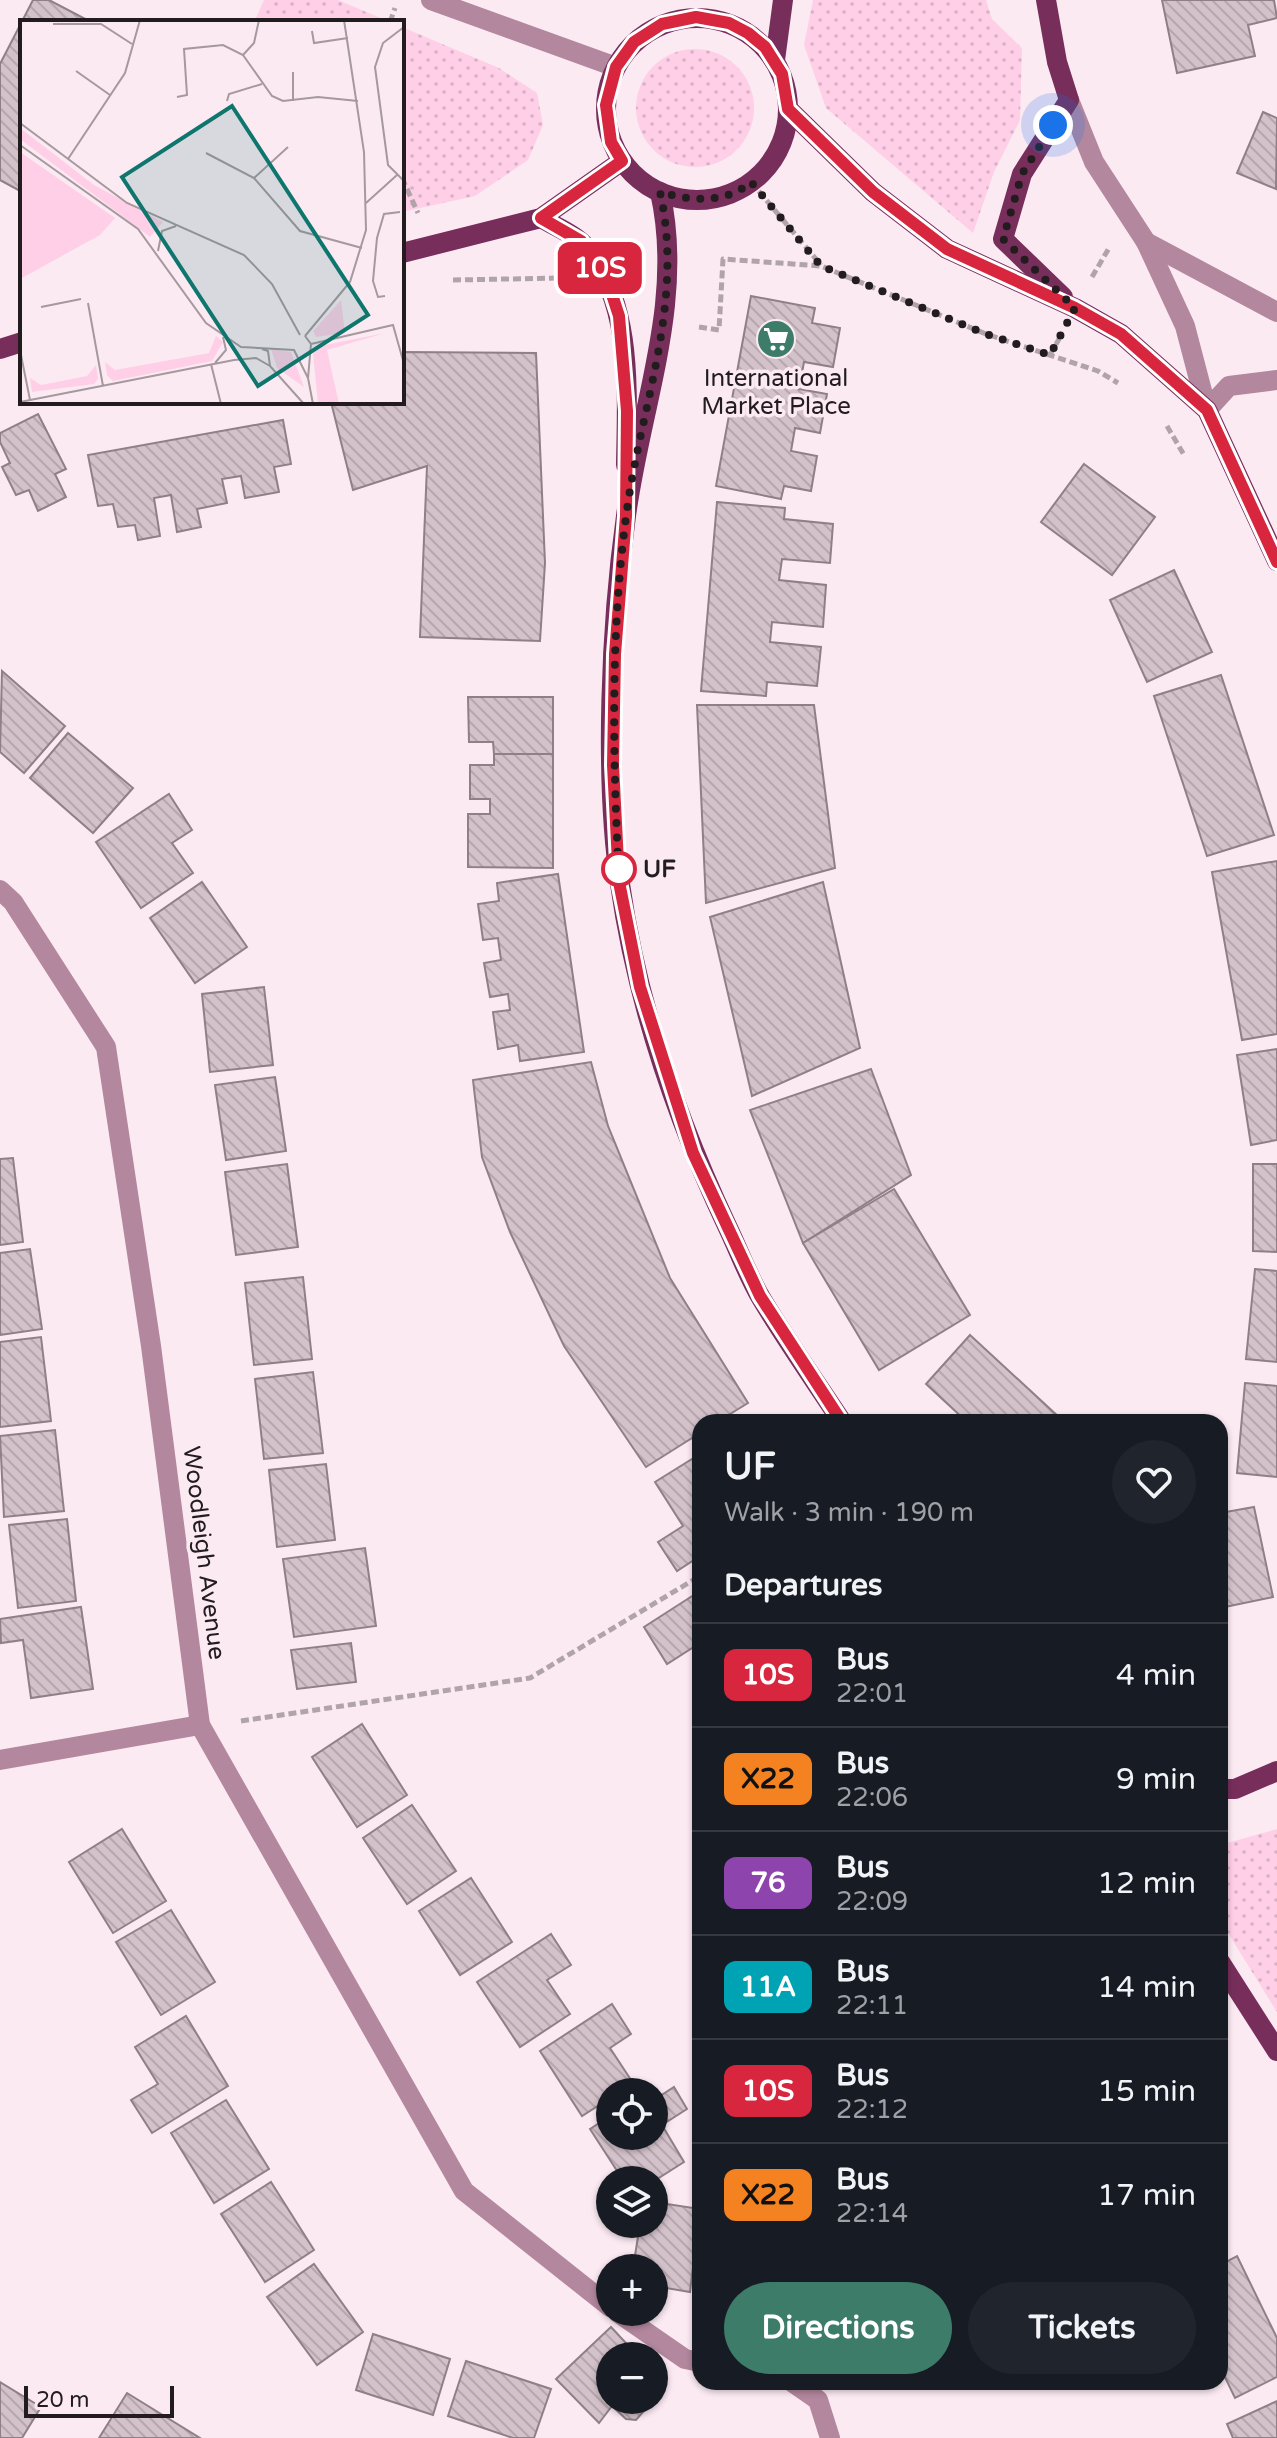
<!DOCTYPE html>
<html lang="en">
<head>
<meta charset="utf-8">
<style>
	:root { --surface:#171b24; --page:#20242c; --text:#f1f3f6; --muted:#9ea1a6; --line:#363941; --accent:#3c7c69 }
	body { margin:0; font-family:"Varela Round",sans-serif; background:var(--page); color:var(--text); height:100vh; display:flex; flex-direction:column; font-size:30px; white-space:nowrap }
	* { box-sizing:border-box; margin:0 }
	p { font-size:26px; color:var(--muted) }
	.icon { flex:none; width:44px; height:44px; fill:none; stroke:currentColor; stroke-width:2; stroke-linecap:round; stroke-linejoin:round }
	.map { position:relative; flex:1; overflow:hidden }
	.sheet { position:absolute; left:692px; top:1414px; width:536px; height:976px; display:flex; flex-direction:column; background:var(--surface); border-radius:24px; box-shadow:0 2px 6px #0004 }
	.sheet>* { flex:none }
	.badge { padding:0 16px; border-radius:12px; font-size:28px; line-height:52px }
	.tools { position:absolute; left:596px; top:2078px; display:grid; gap:16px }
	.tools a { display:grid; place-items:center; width:72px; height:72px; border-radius:50%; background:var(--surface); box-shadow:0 2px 6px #0004; font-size:40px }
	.scale { position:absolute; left:24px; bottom:20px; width:150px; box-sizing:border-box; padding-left:8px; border:4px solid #221c1f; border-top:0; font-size:22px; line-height:28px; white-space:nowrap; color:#221c1f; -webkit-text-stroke:6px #fceaf3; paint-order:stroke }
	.you { position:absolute; width:40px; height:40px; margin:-20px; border:6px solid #fff; border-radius:50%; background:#1a73e8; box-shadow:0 0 0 12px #1a73e833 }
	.map>.badge { position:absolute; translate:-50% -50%; box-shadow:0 0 0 4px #fff }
	h2 { padding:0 32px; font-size:30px; line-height:72px }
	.round { display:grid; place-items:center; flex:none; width:84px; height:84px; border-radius:42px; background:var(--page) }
	.head { display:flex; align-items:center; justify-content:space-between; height:136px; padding:0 32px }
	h1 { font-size:38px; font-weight:800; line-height:60px }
	.button { display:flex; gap:16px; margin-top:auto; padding:16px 32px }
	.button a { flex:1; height:92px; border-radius:48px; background:var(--accent); color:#fff; font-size:32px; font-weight:800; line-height:92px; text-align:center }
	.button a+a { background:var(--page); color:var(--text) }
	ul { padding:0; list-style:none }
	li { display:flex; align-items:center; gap:24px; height:104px; padding:0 32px; border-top:2px solid var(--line) }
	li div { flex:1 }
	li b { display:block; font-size:30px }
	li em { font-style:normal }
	li .badge { min-width:88px; font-weight:700; text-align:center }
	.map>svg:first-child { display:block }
</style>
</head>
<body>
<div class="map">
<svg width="1277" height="2438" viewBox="0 0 1277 2438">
	<defs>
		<pattern id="grass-dots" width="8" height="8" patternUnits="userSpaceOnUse" patternTransform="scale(2)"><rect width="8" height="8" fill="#fecfe7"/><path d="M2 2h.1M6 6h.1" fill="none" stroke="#d9b1c6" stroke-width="1.8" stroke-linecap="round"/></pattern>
		<pattern id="building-back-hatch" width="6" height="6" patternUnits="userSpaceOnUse" patternTransform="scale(2)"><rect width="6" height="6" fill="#d4c2cb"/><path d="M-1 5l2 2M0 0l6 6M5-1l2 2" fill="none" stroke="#b6a6ae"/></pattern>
	</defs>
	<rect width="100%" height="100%" fill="#fceaf3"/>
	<!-- grass -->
	<g fill="url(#grass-dots)">
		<polygon points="264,0 338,0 390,22 254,22"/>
		<polygon points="813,0 986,0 992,19 1022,48 1020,120 994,172 973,233 826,108 804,45"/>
		<polygon points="402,27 499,68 537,93 543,125 528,160 475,196 402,212"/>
		<circle cx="695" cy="108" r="59"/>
		<polygon points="1277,1829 1277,2012 1220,1920 1220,1845"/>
	</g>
	<!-- building -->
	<g fill="url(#building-back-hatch)" stroke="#8f7f87" stroke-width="2">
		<polygon points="33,0 49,0 91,22 22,22 22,192 0,180 0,64"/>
		<polygon points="1162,0 1274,0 1277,18 1248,25 1255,56 1177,73"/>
		<polygon points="1263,112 1277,118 1276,189 1237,173"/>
		<polygon points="751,296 815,308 812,323 840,328 833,367 804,362 799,389 827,394 820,433 795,428 791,451 817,456 811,491 784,486 781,499 716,486"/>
		<polygon points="402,352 536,353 545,563 540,641 420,637 427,466 353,490 331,402 402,402"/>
		<polygon points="38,414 66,469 55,474 66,497 38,511 29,490 16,495 2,467 10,463 0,442 0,433"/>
		<polygon points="283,420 291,464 274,467 279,492 245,498 241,476 222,479 227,503 197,509 201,527 177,532 171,495 154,498 160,536 138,540 135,525 118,527 113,504 98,506 88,455"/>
		<polygon points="1084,464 1155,517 1112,575 1041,522"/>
		<polygon points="717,502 785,508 784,519 833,524 830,563 782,559 779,580 826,585 823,627 772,622 770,642 821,647 817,686 767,682 766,696 701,691"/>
		<polygon points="1174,570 1212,652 1147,682 1110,600"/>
		<polygon points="2,671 65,726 24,773 0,752"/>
		<polygon points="1221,675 1274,835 1207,856 1154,696"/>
		<polygon points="468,697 553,697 553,754 494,754 493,742 469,742"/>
		<polygon points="697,705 814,705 835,868 706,903"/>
		<polygon points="68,733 133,788 93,833 30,778"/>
		<polygon points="494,754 553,754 553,868 468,867 468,814 490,814 490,799 470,799 470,765 494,765"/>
		<polygon points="169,794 192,830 172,843 193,873 141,908 96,842"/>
		<polygon points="1277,861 1277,1034 1242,1040 1212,872"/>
		<polygon points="558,874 584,1052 520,1061 518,1045 498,1049 493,1012 510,1010 508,994 490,997 484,963 501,960 498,938 483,940 478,904 499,901 497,883"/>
		<polygon points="202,882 247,947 195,983 150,918"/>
		<polygon points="823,882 860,1048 752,1096 710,917"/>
		<polygon points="264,987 273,1065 210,1072 202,994"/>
		<polygon points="1277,1049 1277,1140 1251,1145 1237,1055"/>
		<polygon points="591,1062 608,1126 670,1278 748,1403 717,1422 700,1422 700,1433 646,1467 564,1346 510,1232 482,1157 473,1080"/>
		<polygon points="871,1069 911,1175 803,1243 750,1110"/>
		<polygon points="275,1077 286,1151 226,1160 215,1085"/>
		<polygon points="13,1158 23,1242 0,1245 0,1159"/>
		<polygon points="287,1164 298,1247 236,1255 225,1172"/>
		<polygon points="1253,1164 1277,1164 1277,1252 1253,1251"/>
		<polygon points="894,1189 970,1315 879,1370 803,1243"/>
		<polygon points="30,1249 42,1329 0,1335 0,1253"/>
		<polygon points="1255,1269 1277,1271 1277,1362 1246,1359"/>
		<polygon points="303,1277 312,1359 254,1365 245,1283"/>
		<polygon points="970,1335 1061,1419 1059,1422 967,1422 926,1384"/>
		<polygon points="41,1337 51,1421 0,1427 0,1342"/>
		<polygon points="313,1372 323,1453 264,1459 255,1379"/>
		<polygon points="1245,1383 1277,1386 1277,1477 1237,1473"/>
		<polygon points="55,1430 64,1511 4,1517 0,1436"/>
		<polygon points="700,1454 700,1556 677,1571 658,1542 683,1526 655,1482"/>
		<polygon points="326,1464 335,1540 277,1547 269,1470"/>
		<polygon points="1254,1507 1273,1597 1220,1608 1220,1513"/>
		<polygon points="67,1519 76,1601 18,1608 9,1525"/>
		<polygon points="365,1548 376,1626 294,1637 283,1559"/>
		<polygon points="700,1591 700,1643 667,1664 644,1627"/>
		<polygon points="81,1607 93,1689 31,1698 23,1640 1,1643 0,1619"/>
		<polygon points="351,1643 356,1682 297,1689 291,1650"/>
		<polygon points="362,1724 407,1795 357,1827 312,1757"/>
		<polygon points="412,1805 456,1871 407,1904 363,1838"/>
		<polygon points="122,1829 166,1901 113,1933 69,1862"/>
		<polygon points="471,1878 512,1942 460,1975 419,1911"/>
		<polygon points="171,1910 215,1982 161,2015 116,1942"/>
		<polygon points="551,1934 571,1965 547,1980 570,2014 520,2047 477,1982"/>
		<polygon points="612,2004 631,2034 610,2048 633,2083 619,2092 610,2092 610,2098 582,2116 540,2051"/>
		<polygon points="186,2016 228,2086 152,2133 131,2100 158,2084 135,2047"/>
		<polygon points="674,2087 687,2109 662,2125 684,2162 654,2181 623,2180 590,2129 610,2116 610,2136 654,2136 654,2100"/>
		<polygon points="226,2100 269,2169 214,2203 171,2133"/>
		<polygon points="271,2182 314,2250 265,2282 221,2214"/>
		<polygon points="654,2202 700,2209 690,2292 654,2286 654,2268 633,2268 640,2224 654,2224"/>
		<polygon points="1237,2256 1277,2338 1277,2377 1235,2398 1220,2367 1220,2265"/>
		<polygon points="314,2264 363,2332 317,2365 267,2297"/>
		<polygon points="611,2327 638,2356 610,2356 610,2400 643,2400 644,2411 636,2420 626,2419 612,2406 599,2423 556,2379"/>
		<polygon points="373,2334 450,2359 433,2415 356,2390"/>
		<polygon points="466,2361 551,2389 534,2438 513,2438 448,2416"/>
		<polygon points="0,2382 41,2407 22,2438 0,2438"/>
		<polygon points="127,2393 200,2438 99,2438"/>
		<polygon points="1277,2401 1277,2438 1233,2438 1227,2424"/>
	</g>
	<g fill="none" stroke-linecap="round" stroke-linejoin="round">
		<!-- path -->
		<g stroke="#b1a3aa" stroke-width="5" stroke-dasharray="8 4" stroke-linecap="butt">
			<polyline points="390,22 395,8"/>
			<polyline points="402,178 418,213"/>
			<polyline points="751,182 821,265"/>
			<polyline points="1092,277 1109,248"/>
			<polyline points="453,280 562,278"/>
			<polyline points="699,327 719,330 723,259 821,266 986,334 1098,371 1118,383"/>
			<polyline points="1050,355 1059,339"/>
			<polyline points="1167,426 1184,455"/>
			<polyline points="241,1721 530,1678 700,1576"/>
		</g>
		<!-- minor -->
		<g stroke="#b3879e" stroke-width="20">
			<polyline points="431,0 616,67"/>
			<polyline points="1069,100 1094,162 1146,242 1185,326 1207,410"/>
			<polyline points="1146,242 1277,312"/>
			<polyline points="1207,410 1229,386 1277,380"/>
			<polyline points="0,890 13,902 106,1047 151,1346 200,1725 464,2191 610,2307"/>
			<polyline points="0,1760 200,1725"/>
			<polyline points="617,2312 685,2359 700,2362"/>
			<polyline points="792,2382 818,2400 830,2438"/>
		</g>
		<!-- major -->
		<g stroke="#782e5b" stroke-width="20">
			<polyline points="1046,0 1057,62 1069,100 1022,174 1003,239 1063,297"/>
			<circle cx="697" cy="109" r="91"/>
			<polyline points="775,60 783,0"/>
			<polyline points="788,109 873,192 947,249 1075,308 1121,334 1207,410 1277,561"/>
			<path d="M660 192C685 302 640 408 626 516 611 624 604 777 620 884 637 1003 677 1120 728 1228 739 1251 748 1276 761 1298 786 1340 815 1381 842 1422"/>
			<path d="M541 218C554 226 573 233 583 244 634 301 627 393 626 465"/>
			<polyline points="402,253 541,218 622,161"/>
			<polyline points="0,349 22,342"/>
			<polyline points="1220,1789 1235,1789 1277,1771"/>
			<polyline points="1220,1962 1277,2051"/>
		</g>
	</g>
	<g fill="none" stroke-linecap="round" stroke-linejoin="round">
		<defs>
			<polyline id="line" points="842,1422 760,1296 693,1153 640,987 619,882 613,765 615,654 626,516 627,411 619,316 606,276 581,241 541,218 622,161 611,142 606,105 616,67 634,42 662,24 696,17 729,23 748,33 765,47 782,74 788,109 873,192 947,249 1075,308 1121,334 1207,410 1277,562"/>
		</defs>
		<!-- line casing -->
		<use href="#line" stroke="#fff" stroke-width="18"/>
		<!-- line -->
		<use href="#line" stroke="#d7263d" stroke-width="12"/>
		<!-- walk -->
		<path stroke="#221c1f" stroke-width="8" stroke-dasharray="0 14.4" d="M619 869V882C613 760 610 638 626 517 640 407 685 304 660 192 690 201 726 204 751 182L821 266 986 334 1050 355 1075 308 1003 239 1022 174 1053 125"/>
	</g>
	<!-- icons -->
	<defs>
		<symbol id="supermarket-disc" viewBox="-11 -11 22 22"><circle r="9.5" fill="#3c7c69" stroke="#fceaf3"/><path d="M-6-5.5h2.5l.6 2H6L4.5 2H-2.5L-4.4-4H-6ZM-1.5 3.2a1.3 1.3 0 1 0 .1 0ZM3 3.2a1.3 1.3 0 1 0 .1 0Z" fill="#fff"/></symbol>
	</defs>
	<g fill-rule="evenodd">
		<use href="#supermarket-disc" x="754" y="317" width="44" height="44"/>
	</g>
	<!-- markers -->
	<circle fill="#fff" stroke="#d7263d" stroke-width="4" cx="619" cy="869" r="16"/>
	<g text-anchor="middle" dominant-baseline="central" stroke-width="7" stroke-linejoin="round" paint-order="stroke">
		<!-- poi labels -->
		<g font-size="24" fill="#221c1f" stroke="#fceaf3">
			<text x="776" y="378">International<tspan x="776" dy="28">Market Place</tspan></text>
		</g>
		<!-- stop labels -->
		<g font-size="24" font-weight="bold" fill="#221c1f" stroke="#fceaf3" text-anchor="start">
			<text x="643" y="869">UF</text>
		</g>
		<!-- street labels -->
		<g font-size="24" fill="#221c1f" stroke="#fceaf3">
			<text transform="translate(204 1553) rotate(83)">Woodleigh Avenue</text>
		</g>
	</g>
	<!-- overview -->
	<g transform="translate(20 20)">
		<rect width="384" height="384" fill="#fceaf3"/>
		<path d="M0 108 74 165 143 202 130 217 0 119ZM321 280 325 313 296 317 293 311ZM365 313 307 330 319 384H298L293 334 300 326ZM196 316 203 322 192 341 93 361 87 355 85 342 95 350 189 333ZM251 329 271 332 284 367 257 348ZM76 345 78 359 74 364 12 372 10 358 21 365 67 356Z" fill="#fecfe7"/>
		<path d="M0 132 95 198 80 215 0 259Z" fill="#fecfe7"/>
		<path fill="none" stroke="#a5989e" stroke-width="2" d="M33 4H81L112 24M384 7 363 23 355 47 368 145 384 161M292 11 294 23 328 18M223 35 234 23 239 0M56 51 90 75M273 52V81M157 77 167 75 164 29 203 25 223 35 252 76 263 81 298 77 338 81M207 81 209 74 242 64M0 103 107 183 224 235 252 264 280 315M0 125 118 209 186 303 221 327 274 330 288 358M186 133 234 158 280 211 342 228M48 139 105 53 120 0M234 158 268 127M346 183 377 155M138 231 142 211 156 206M365 276 358 277 353 261 357 218 364 194 380 192M68 283 83 366M21 287 61 279M285 316 330 262 346 210 344 132 324 0M285 316 291 324 288 358 293 384M291 324 373 305 384 344M242 329 248 331 250 346 284 384M1 335 10 380M195 343 206 330 203 317M191 344 201 384M0 382 214 340 236 338 250 346"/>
		<path fill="#0f766e" fill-opacity="0.15" stroke="#0f766e" stroke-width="4" d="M212 86 348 295 238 366 102 157Z"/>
		<rect width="384" height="384" fill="none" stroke="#221c1f" stroke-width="4"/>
	</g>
</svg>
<div class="tools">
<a><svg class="icon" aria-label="locate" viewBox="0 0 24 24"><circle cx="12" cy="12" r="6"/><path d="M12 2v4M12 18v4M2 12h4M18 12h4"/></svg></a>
<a><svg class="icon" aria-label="layers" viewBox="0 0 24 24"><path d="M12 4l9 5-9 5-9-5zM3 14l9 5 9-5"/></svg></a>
<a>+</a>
<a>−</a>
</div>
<div class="scale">20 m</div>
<div class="you" style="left:1053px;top:125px"></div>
<b class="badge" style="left:600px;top:268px;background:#d7263d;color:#fff">10S</b>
<section class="sheet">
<div class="head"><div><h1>UF</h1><p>Walk · 3 min · 190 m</p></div><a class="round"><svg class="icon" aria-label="heart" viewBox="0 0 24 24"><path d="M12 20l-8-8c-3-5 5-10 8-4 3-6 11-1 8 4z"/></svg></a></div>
<h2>Departures</h2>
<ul>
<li><span class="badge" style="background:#d7263d;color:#fff">10S</span><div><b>Bus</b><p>22:01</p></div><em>4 min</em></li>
<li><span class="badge" style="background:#f58220;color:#111">X22</span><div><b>Bus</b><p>22:06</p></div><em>9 min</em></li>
<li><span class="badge" style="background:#8e44ad;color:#fff">76</span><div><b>Bus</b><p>22:09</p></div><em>12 min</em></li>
<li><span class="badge" style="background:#00a3b4;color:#fff">11A</span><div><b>Bus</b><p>22:11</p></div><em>14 min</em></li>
<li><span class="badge" style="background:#d7263d;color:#fff">10S</span><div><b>Bus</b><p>22:12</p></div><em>15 min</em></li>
<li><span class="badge" style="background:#f58220;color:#111">X22</span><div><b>Bus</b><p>22:14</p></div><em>17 min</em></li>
</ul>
<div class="button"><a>Directions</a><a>Tickets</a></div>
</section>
</div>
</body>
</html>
